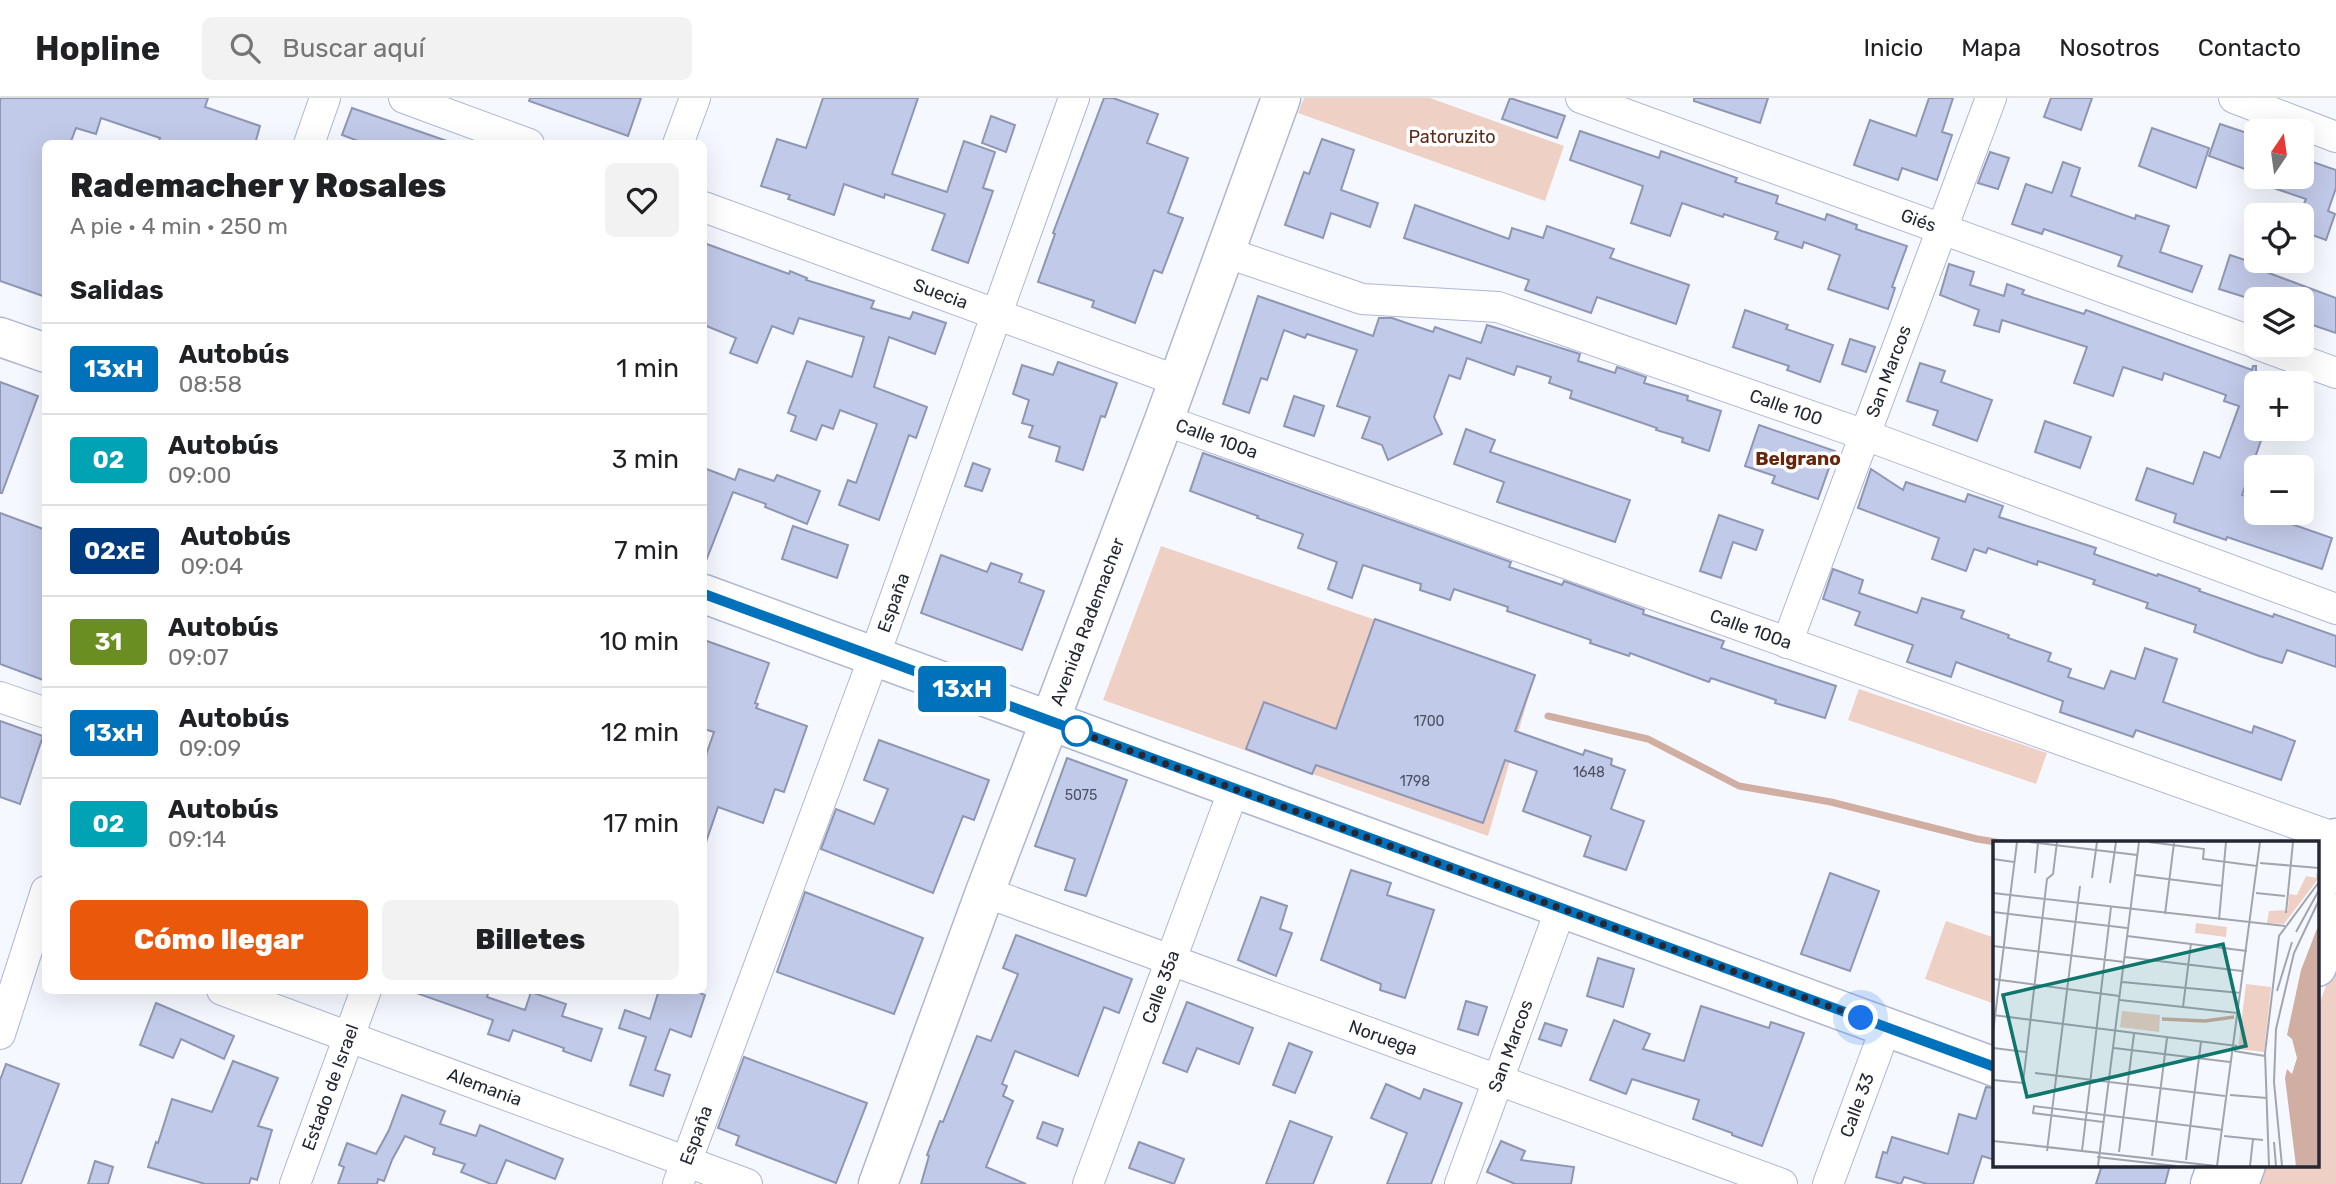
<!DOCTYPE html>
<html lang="es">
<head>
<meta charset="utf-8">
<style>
	:root { --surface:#fff; --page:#f2f2f2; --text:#202124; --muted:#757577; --line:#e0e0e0; --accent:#ea580c }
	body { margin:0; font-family:Rubik,sans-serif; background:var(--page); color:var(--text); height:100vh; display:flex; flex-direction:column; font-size:26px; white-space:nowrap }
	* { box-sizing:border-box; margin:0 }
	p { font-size:23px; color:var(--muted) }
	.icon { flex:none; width:38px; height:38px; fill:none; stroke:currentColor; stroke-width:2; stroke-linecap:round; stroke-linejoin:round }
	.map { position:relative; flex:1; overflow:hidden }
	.sheet { position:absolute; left:42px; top:42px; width:665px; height:854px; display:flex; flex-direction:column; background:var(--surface); border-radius:10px; box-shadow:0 7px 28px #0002 }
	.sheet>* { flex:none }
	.badge { padding:0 14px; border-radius:5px; font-size:24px; line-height:46px }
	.needle { width:46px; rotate:13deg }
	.fabs { position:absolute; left:2244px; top:21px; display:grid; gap:14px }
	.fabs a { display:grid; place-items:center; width:70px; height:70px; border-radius:10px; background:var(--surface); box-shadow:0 7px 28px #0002; font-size:35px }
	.you { position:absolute; width:35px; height:35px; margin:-18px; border:5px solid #fff; border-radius:50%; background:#1a73e8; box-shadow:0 0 0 10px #1a73e833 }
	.map>.badge { position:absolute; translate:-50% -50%; box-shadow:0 0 0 4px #fff }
	h2 { padding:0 28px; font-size:26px; line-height:63px }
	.round { display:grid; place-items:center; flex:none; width:74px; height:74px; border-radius:10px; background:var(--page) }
	.overview { display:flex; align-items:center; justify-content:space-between; height:119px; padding:0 28px }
	h1 { font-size:33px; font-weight:800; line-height:52px }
	.action { display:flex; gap:14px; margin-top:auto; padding:14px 28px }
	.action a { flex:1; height:80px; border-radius:10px; background:var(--accent); color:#fff; font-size:28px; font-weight:800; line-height:80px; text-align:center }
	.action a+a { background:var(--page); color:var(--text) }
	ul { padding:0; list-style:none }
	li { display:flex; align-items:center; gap:21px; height:91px; padding:0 28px; border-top:2px solid var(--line) }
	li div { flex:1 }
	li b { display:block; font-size:26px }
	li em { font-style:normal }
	li .badge { min-width:77px; font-weight:700; text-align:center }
	header { display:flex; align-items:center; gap:42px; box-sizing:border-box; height:98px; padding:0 35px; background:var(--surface); border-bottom:2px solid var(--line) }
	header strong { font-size:33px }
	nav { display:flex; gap:38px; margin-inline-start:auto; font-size:24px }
	.search { width:490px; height:63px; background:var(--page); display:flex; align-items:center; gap:18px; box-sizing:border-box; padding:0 24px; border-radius:10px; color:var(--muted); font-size:26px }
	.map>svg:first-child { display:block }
</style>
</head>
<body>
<header>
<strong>Hopline</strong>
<div class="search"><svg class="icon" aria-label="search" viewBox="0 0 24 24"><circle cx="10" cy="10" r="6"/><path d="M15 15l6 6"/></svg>Buscar aquí</div>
<nav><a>Inicio</a><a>Mapa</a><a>Nosotros</a><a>Contacto</a></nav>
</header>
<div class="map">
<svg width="2336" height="1086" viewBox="0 0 2336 1086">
	<rect width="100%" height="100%" fill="#f6f8ff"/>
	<!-- green -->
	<g fill="#efd0c5">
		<polygon points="1304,0 1430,0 1564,48 1545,103 1298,15"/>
		<polygon points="1161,448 1535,577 1488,738 1103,602"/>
		<polygon points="1859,591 2047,655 2036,686 1848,622"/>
		<polygon points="1946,823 1995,840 1995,906 1925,881"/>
		<polygon points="2336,859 2336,1086 2254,1086 2261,1067 2317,1067 2317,913"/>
	</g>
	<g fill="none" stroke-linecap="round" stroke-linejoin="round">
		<!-- stream -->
		<polyline stroke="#d1aea2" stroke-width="7" points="1548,618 1648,641 1739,688 1831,704 1977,741 2002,745"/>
	</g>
	<!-- building -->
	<g fill="#c2cae9" stroke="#8e96b3" stroke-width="2">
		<polygon points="2,0 208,0 205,9 260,28 255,46 158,46 160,40 101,20 96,36 76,30 70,46 46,46 46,199 0,183 0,1"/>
		<polygon points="530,0 641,0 628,38 529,3"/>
		<polygon points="823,0 918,0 892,76 947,94 964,43 995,54 983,90 993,93 968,165 932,152 945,116 885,96 884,100 844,86 834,117 788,101 790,97 761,88 777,41 806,50"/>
		<polygon points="1104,0 1113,0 1158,16 1147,45 1188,60 1168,115 1183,120 1162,175 1154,172 1135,225 1092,209 1094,203 1038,184 1055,136 1053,135"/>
		<polygon points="1510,0 1565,18 1557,40 1502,21"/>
		<polygon points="1694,0 1768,0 1760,25 1694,3"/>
		<polygon points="1929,0 1953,0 1942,34 1952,37 1937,82 1902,70 1898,82 1854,67 1870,22 1916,38"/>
		<polygon points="2051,0 2092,0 2081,32 2044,19"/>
		<polygon points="352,10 447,43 447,46 366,46 342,37"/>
		<polygon points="991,18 1015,27 1006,54 982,45"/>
		<polygon points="2220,26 2256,38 2256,75 2209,58"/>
		<polygon points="2152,30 2209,50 2196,90 2139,68"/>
		<polygon points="1580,33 1659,60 1661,53 1737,80 1735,84 1778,98 1776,105 1825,122 1827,116 1857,127 1856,131 1907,148 1892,189 1895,190 1888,211 1828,191 1840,157 1804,144 1802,150 1775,141 1778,134 1724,116 1723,119 1682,105 1670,138 1631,125 1643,88 1570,62"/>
		<polygon points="1322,41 1354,52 1341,92 1378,105 1370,129 1331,115 1323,140 1285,127 1304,74 1309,76"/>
		<polygon points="1990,54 2009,60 1998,91 1978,85"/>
		<polygon points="2301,60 2336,72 2336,90 2328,113 2335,116 2326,142 2301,133 2301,113 2306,101 2250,82 2250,79 2301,79"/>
		<polygon points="2063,64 2080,70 2071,98 2135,121 2136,117 2169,128 2160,154 2202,168 2192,194 2118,168 2122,158 2044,131 2042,136 2012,126 2026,86 2052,95"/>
		<polygon points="1415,107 1509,141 1512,130 1543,140 1547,128 1614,151 1610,160 1689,187 1676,226 1597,199 1591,215 1525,192 1529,182 1404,140"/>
		<polygon points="704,145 789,176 790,173 807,180 806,182 874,203 871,210 910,221 913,214 946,225 935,256 889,239 874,289 927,309 916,340 909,337 879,422 839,407 848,382 856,385 877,326 840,312 833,331 822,327 816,342 791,333 796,318 788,315 807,263 852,279 864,239 799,220 793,236 772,228 757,265 730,255 736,240 704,227"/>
		<polygon points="2230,157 2260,167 2258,171 2336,200 2336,235 2301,223 2308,201 2251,201 2219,191"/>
		<polygon points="1949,166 1974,174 1970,187 2004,198 2007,186 2024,192 2022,196 2084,216 2086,212 2252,272 2253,268 2256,268 2256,331 2265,331 2242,397 2256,402 2256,415 2283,415 2280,422 2332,440 2322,471 2227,439 2226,442 2174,424 2176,416 2136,402 2147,370 2193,386 2204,354 2220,360 2239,308 2224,303 2226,297 2164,275 2162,282 2123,269 2113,298 2074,285 2087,249 2002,222 1999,234 1974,227 1979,212 1940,197"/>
		<polygon points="1258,198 1373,238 1379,220 1392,220 1433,234 1435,229 1481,245 1487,227 1580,256 1578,263 1615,275 1617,269 1646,279 1644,285 1688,298 1687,302 1721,313 1709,353 1682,344 1683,340 1656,332 1657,330 1570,300 1572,293 1549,285 1551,279 1517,268 1514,277 1467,260 1460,281 1449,277 1434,319 1442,336 1388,362 1382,347 1362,340 1370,319 1337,308 1357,252 1307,236 1305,240 1284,232 1267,282 1261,280 1249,315 1223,306"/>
		<polygon points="1745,212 1788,227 1786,231 1833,247 1820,284 1787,272 1789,268 1733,249"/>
		<polygon points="1850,241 1875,249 1866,274 1842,266"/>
		<polygon points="1058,264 1117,285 1105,319 1101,318 1083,372 1056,363 1060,349 1029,339 1033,328 1022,325 1029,302 1013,296 1022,267 1053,277"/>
		<polygon points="1920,265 1945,273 1941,284 1992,302 1977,343 1933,327 1938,313 1907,303"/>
		<polygon points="0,284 38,298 2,395 0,395"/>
		<polygon points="1294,298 1324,308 1314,338 1284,328"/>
		<polygon points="2045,323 2091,339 2080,370 2035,354"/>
		<polygon points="1759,327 1835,353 1818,401 1772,385 1775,378 1745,368"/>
		<polygon points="1466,331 1495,342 1490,354 1630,402 1615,444 1497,404 1504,384 1454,366"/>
		<polygon points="1203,355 1511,464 1509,469 1562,487 1564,483 1644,512 1643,516 1724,543 1721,550 1836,588 1825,620 1775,605 1776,602 1711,580 1709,584 1630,555 1629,558 1590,545 1591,542 1507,513 1508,509 1454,491 1450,502 1420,492 1421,486 1363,467 1352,500 1328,491 1337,464 1298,450 1303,436 1257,420 1258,418 1190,393"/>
		<polygon points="973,365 990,371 982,393 965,388"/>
		<polygon points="704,370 735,382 739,371 774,383 777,377 820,393 807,426 765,409 766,406 733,394 704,468"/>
		<polygon points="1871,371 1903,392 1906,384 1965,404 1968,396 2003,408 1999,419 2096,450 2094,456 2157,478 2158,476 2200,491 2199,493 2273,519 2274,516 2336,538 2336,569 2287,552 2282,565 2259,558 2194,534 2196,527 2146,510 2148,505 2093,486 2095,482 2038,463 2037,467 1988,450 1986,455 1974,451 1966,473 1932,461 1939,440 1858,410"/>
		<polygon points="0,415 46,432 46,583 0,566"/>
		<polygon points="1719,417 1763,432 1756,452 1733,444 1721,480 1700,473"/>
		<polygon points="793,428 848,447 837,480 782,461"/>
		<polygon points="941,457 987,474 991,465 1022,476 1019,484 1044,493 1022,552 921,515"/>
		<polygon points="1833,471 1863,482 1859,495 1917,515 1922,500 1964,513 1961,520 2009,537 2008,540 2051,555 2048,563 2071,571 2068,579 2104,591 2111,573 2135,581 2145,550 2177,561 2163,604 2252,635 2254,628 2295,643 2281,682 2136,632 2133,639 2060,614 2063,603 1956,564 1951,579 1907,564 1913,547 1855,527 1860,514 1823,501"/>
		<polygon points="1375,521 1535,577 1515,633 1583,657 1585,652 1612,661 1611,667 1625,672 1611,711 1644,723 1626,772 1584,758 1591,738 1523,713 1537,673 1505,662 1483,725 1316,667 1312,676 1246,651 1264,604 1336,631"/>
		<polygon points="704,542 769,565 755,605 758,606 756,610 807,628 784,694 775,691 763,725 718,709 706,744 704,743 704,663 714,634 704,631"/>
		<polygon points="0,623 43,638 20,706 0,699"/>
		<polygon points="879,642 989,682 974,722 963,718 933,795 821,751 836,711 874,726 888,691 864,682"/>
		<polygon points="1067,660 1127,682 1086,798 1065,792 1075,761 1035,748"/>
		<polygon points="1351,772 1391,785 1387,797 1434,812 1405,900 1380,892 1381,886 1321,862"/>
		<polygon points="1830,775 1879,793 1850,873 1801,856"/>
		<polygon points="805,794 923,840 894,916 777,874"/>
		<polygon points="1261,799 1287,808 1280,831 1292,835 1276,878 1238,862"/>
		<polygon points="1016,837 1132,881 1119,915 1104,909 1078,978 1015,953 1002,986 1007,988 1003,998 1013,1003 986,1069 1026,1086 921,1086 929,1058 927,1057 940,1023 943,1024 977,938 991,943 1018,876 1003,870"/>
		<polygon points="1598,860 1634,871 1623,909 1587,898"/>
		<polygon points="417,892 489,892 487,899 525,912 531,894 566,906 562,918 602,931 591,963 563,953 564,950 513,932 509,943 488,936 493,922 416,895"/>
		<polygon points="659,892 692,892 705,897 691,939 670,931 655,972 670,977 663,998 630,987 646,939 619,930 625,912 650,921"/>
		<polygon points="1466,903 1487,909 1478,937 1458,931"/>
		<polygon points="1187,904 1253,930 1239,966 1197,950 1187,974 1163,965"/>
		<polygon points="156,905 234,938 224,961 181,941 173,960 140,947"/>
		<polygon points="1701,908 1769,930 1771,924 1804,935 1762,1048 1732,1037 1732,1035 1693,1021 1699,1002 1632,981 1626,996 1590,982 1614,922 1650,936 1643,951 1684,963"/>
		<polygon points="1545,925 1567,932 1561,948 1539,941"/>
		<polygon points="1289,945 1312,954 1295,995 1273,987"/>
		<polygon points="744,959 867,1005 836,1085 736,1047 739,1038 718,1030"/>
		<polygon points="233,963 278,980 258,1028 272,1032 257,1082 251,1080 249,1086 205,1086 148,1069 156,1044 158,1045 172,1001 212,1014"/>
		<polygon points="6,966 59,986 21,1086 0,1086 0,982"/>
		<polygon points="1386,986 1420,1001 1424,991 1462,1005 1431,1086 1387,1086 1407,1035 1371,1020"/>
		<polygon points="1986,989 1995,990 1995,1062 1982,1058 1973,1086 1927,1086 1904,1079 1901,1086 1876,1079 1883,1054 1887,1055 1892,1039 1948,1056 1959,1016 1976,1021"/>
		<polygon points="402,997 445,1013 440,1026 476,1038 480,1027 563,1061 555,1081 506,1062 496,1086 491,1086 461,1074 465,1066 433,1056 435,1050 405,1038 392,1062 384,1083 378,1081 377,1086 338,1086 344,1069 339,1067 347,1045 376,1056 389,1032"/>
		<polygon points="1290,1023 1332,1039 1313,1086 1266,1086"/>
		<polygon points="1043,1024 1063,1031 1057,1048 1037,1040"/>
		<polygon points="1501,1043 1525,1053 1521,1062 1574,1069 1571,1086 1515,1086 1487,1074"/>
		<polygon points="1139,1044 1184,1061 1174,1086 1129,1070"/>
		<polygon points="95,1063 113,1069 108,1086 88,1086"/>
		<polygon points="2102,1067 2170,1067 2165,1086 2096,1086"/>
	</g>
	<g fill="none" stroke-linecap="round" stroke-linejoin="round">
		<defs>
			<g id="minor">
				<polyline points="404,0 529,46"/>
				<path id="s1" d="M1581 0 2256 245"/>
				<polyline points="2234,0 2336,39"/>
				<polyline points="309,46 325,0"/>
				<polyline points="678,46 695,0"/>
				<path id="s2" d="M704 109 1178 283"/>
				<path id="s3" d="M1225 154 1362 201 1498 209 1865 337 2336 511"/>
				<polyline points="2259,247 2336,275"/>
				<path id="s4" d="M1164 322 2336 740"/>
				<path id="s5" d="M1787 545 1991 0"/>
				<polyline points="0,599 46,615"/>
				<path id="s6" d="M985 794 1782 1086"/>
				<path id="s7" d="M222 892 747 1086"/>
				<polyline points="0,936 46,793"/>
				<path id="s8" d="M295 1086 366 892"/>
				<path id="s9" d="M678 1086 874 559 1074 0"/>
				<path id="s10" d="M1088 1086 1234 691"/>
				<path id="s11" d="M1460 1086 1561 810"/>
				<path id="s12" d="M1828 1086 1886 929"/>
			</g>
			<g id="major">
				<polyline points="0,239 46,255"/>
				<polyline points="704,496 1995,969"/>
				<polyline points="2317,791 2336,740"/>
				<polyline points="2317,869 2336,815"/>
				<path id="s13" d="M878 1086 985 794 1164 322 1281 0"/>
				<polyline points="2210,1086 2217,1067"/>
				<polyline points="2239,1086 2246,1067"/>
			</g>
		</defs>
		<!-- minor casing -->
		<use href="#minor" stroke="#aeb6d4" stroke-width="32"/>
		<!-- major casing -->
		<use href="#major" stroke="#aeb6d4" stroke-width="41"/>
		<!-- minor -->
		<use href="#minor" stroke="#fff" stroke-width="30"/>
		<!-- major -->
		<use href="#major" stroke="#fff" stroke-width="38"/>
	</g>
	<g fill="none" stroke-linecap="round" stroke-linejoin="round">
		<defs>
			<polyline id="line" points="704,496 1995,969"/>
		</defs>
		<!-- line casing -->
		<use href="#line" stroke="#fff" stroke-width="16"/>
		<!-- line -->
		<use href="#line" stroke="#0072bc" stroke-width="10"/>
		<!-- walk -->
		<polyline stroke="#252834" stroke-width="7" stroke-dasharray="0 12.6" points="1077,633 1068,630 1861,920"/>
	</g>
	<!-- markers -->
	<circle fill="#fff" stroke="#0072bc" stroke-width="3.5" cx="1077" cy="633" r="14"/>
	<g text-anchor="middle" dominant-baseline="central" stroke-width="7" stroke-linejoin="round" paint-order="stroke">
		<!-- number labels -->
		<g font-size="14" fill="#4c5061">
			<text x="1429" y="623">1700</text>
			<text x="1589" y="674">1648</text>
			<text x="1415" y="683">1798</text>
			<text x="1081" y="697">5075</text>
		</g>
		<!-- park labels -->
		<g font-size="18" fill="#5b2c1b" stroke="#fff">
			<text x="1452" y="39">Patoruzito</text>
		</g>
		<!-- street labels -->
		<g font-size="18" fill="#252834" stroke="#fff">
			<text stroke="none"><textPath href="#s1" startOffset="359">Giés</textPath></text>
			<text stroke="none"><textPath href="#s2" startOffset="252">Suecia</textPath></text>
			<text stroke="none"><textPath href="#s5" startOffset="290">San Marcos</textPath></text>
			<text stroke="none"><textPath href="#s3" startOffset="586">Calle 100</textPath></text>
			<text stroke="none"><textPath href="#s4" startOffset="56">Calle 100a</textPath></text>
			<text stroke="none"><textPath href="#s9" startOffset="620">España</textPath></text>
			<text stroke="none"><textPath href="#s13" startOffset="600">Avenida Rademacher</textPath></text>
			<text stroke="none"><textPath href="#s4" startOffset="623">Calle 100a</textPath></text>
			<text stroke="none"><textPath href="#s10" startOffset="210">Calle 35a</textPath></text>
			<text stroke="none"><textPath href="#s6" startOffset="424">Noruega</textPath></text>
			<text stroke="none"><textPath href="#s11" startOffset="147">San Marcos</textPath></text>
			<text stroke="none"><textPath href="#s8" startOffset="103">Estado de Israel</textPath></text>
			<text stroke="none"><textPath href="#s7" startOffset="280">Alemania</textPath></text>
			<text stroke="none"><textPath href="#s12" startOffset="84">Calle 33</textPath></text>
			<text stroke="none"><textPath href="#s9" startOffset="52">España</textPath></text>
		</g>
		<!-- neighbourhood labels -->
		<g font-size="19" font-weight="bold" fill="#67260c" stroke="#fff">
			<text x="1798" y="360">Belgrano</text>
		</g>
	</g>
	<!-- overview -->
	<g transform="translate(1993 743)">
		<rect width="326" height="326" fill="#f6f8ff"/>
		<path d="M323 31 325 38 291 83 274 82 276 70 295 69 296 53 304 54 313 35 323 37ZM203 82 234 86 233 96 202 92ZM253 143 278 146 271 211 245 208ZM129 170 167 174 166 191 127 186Z" fill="#efd0c5"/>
		<path d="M325 85V325H303L292 237 294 228 299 233 304 217 299 198 294 194 308 129Z" fill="#d1aea2"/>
		<path fill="none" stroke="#d1aea2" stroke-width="3.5" d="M169 178 212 180 241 176"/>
		<path fill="none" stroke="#a2a5ae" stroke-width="2" d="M37 1 144 14M156 1 211 8 210 18 264 25M0 18 21 21M267 22 326 27M42 32 45 2M143 34 230 45M99 37 104 1M117 42 123 1M0 52 292 85M263 52 292 55M0 71 134 87M293 72 300 1M172 73 181 2M226 79 233 1M303 91 326 49M134 95 254 110M0 105 131 121M132 116 249 130M0 138 126 155M129 141 248 152M284 150 299 101M127 159 244 172M190 166 198 102M0 174 244 205M0 191 24 1M0 207 33 211M121 207 237 221M241 210 272 215M42 232 232 255M0 239 30 242 54 38 60 33 64 1M237 254 274 257M110 281 40 272 41 265 230 289M231 295 270 299M0 300 223 325M281 301 283 325M54 310 87 45M89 310 118 66M126 311 141 193M159 315 174 197M104 316 183 325M193 319 208 201M105 325 146 1M224 325 267 1M257 325 260 298M276 325 272 212 286 95 326 41M289 325 281 241 283 188 301 112 326 59"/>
		<path fill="#0f766e" fill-opacity="0.15" stroke="#0f766e" stroke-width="3.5" d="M230 103 253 205 34 256 10 154Z"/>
		<rect width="326" height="326" fill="none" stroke="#252834" stroke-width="3.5"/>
	</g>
</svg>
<div class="fabs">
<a><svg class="needle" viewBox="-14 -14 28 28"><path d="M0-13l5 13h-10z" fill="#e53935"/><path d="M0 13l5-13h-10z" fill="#757577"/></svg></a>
<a><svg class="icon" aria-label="locate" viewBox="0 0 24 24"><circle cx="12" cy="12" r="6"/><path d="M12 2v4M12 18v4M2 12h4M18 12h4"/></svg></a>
<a><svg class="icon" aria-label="layers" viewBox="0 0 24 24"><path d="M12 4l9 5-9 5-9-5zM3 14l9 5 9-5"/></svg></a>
<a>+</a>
<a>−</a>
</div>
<div class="you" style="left:1861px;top:920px"></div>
<b class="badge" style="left:962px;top:591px;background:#0072bc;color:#fff">13xH</b>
<section class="sheet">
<div class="overview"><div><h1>Rademacher y Rosales</h1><p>A pie · 4 min · 250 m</p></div><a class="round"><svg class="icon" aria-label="heart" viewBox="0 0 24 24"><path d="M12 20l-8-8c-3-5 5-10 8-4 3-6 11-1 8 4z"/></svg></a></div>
<h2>Salidas</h2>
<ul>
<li><span class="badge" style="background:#0072bc;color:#fff">13xH</span><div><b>Autobús</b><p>08:58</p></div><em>1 min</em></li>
<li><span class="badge" style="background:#00a3b4;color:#fff">02</span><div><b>Autobús</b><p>09:00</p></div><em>3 min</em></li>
<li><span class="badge" style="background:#003b80;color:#fff">02xE</span><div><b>Autobús</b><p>09:04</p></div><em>7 min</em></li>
<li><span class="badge" style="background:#6b8e23;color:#fff">31</span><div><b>Autobús</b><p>09:07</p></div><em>10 min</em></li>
<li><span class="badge" style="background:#0072bc;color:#fff">13xH</span><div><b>Autobús</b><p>09:09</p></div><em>12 min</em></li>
<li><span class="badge" style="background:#00a3b4;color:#fff">02</span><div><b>Autobús</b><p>09:14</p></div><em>17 min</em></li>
</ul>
<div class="action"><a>Cómo llegar</a><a>Billetes</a></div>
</section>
</div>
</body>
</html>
